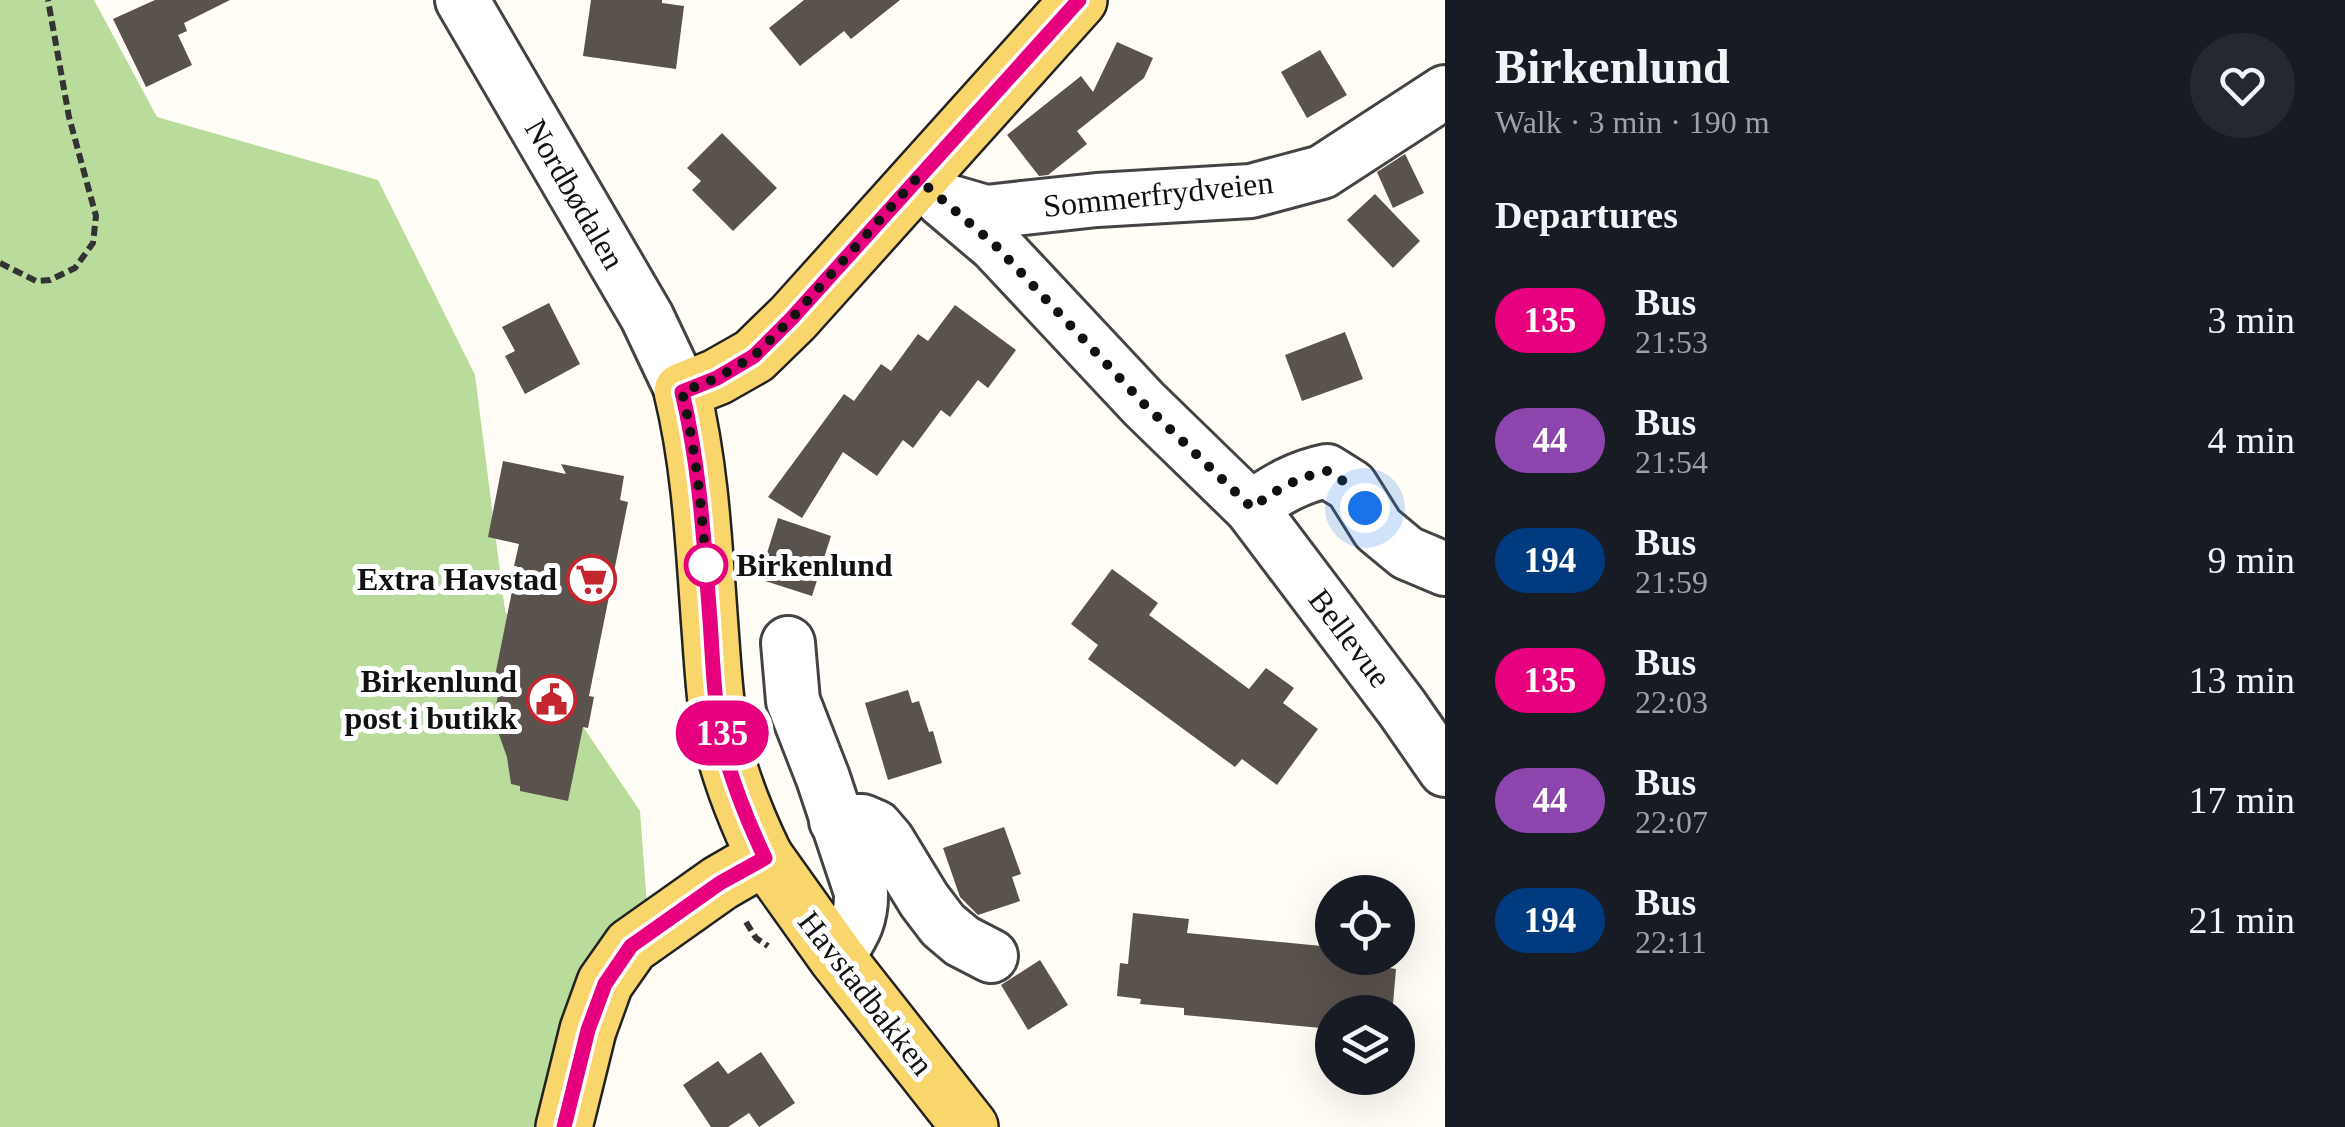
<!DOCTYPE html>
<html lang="en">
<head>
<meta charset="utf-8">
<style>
	:root { --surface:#171b24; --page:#242831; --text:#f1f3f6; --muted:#9ea1a6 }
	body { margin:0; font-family:"Times New Roman",serif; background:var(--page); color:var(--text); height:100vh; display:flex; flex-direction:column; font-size:38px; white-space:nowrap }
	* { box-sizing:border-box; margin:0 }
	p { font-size:32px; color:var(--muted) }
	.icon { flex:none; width:55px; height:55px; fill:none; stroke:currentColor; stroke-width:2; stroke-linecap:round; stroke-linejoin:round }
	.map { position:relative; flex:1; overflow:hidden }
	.drawer { display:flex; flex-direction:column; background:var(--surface); width:900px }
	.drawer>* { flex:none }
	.badge { padding:0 20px; border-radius:32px; font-size:35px; line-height:65px }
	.fabs { position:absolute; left:1315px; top:875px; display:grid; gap:20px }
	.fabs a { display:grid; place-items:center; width:100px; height:100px; border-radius:50%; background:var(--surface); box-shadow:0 10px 40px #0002; font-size:50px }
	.you { position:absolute; width:50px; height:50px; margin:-25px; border:8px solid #fff; border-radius:50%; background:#1a73e8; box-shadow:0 0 0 15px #1a73e833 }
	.map>.badge { position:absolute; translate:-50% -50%; box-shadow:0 0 0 5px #fff }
	h2 { padding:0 50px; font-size:38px; line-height:90px }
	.round { display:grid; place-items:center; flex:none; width:105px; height:105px; border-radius:52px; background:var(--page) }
	.head { display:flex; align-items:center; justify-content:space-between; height:170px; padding:0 50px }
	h1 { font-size:48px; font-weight:700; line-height:75px }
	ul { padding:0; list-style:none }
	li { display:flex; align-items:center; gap:30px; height:120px; padding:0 50px }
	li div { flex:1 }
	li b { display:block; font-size:38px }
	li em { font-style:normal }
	li .badge { min-width:110px; font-weight:700; text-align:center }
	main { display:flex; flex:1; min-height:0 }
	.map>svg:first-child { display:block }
</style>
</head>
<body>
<main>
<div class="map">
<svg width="1445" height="1127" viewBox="0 0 1445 1127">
	<rect width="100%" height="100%" fill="#fffdf5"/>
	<!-- forest -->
	<polygon fill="#b9dc9c" points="0,0 94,0 157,117 378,180 475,375 505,611 640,811 647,905 592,1127 0,1127"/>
	<!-- building -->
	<g fill="#5a524d">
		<polygon points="155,0 230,0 184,23 187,31 178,35 192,65 146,87 113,19"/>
		<polygon points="591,0 662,0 662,3 684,6 676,69 583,56"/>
		<polygon points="804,0 900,0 851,39 844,31 800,66 769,28"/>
		<polygon points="1117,42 1153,58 1144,78 1077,131 1087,144 1048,175 1039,176 1007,135 1081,76 1093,92"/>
		<polygon points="1320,50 1347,95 1307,118 1281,72"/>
		<polygon points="722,133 777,188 733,231 692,190 701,181 687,168"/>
		<polygon points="1405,154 1424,193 1393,208 1377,172"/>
		<polygon points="1375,194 1420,241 1393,268 1347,220"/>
		<polygon points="549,303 580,364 525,394 505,356 515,351 502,327"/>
		<polygon points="955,305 1016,350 988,388 978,380 950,417 941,410 913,448 903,440 877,476 843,452 802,518 768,497 844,394 854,401 881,364 891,371 918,334 928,341"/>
		<polygon points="1345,332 1363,379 1302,401 1285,355"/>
		<polygon points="503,461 566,474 561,464 624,476 620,500 628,502 589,696 594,697 588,728 583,727 568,801 520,791 520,786 511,784 507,757 493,718 501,683 494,681 517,566 514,566 519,544 488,537"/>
		<polygon points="778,518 831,536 812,596 759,579"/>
		<polygon points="1112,569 1158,603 1149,615 1249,689 1266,668 1294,688 1283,703 1318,729 1277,785 1242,759 1235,767 1088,659 1098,645 1071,624"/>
		<polygon points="908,690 912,703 919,701 929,732 933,731 942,763 888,780 865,703"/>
		<polygon points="1004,827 1021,874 1012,877 1020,901 978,915 960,897 943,848"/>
		<polygon points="1133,913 1189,919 1187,933 1332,947 1332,958 1384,958 1383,967 1396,969 1393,1004 1384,1003 1383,1012 1332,1012 1332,1029 1184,1015 1184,1008 1140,1004 1141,999 1117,996 1120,963 1128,964"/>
		<polygon points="1040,960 1068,1005 1028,1030 1001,985"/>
		<polygon points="761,1052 795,1103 759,1127 749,1113 728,1127 711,1127 683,1085 718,1061 728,1074"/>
	</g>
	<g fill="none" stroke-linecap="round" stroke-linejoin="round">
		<defs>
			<g id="minor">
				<polyline points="462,0 647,317 682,391"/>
				<polyline points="941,199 986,212 1097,200 1251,191 1322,172 1445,92"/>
				<polyline points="943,201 995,245 1144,404 1251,508 1402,708 1445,770"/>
				<path d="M1251 508C1275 490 1298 477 1327 471L1351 486 1378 529 1407 553 1445 569"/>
				<path d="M788 643 793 701 823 778 861 892C862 921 852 934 837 958"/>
				<polyline points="836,821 862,821 876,827 888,841 924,900 943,925 962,941 991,956"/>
			</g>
			<g id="major">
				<polyline points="765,857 837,958 970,1127"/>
				<path d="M564 1127 588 1030 605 983 631 946 720 883 765 857C748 822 734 788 724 750 715 710 713 668 710 628 704 548 701 469 682 391L717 377 754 356 793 318 1079 0"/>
			</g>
		</defs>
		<!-- minor casing -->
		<use href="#minor" stroke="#444" stroke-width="58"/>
		<!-- major casing -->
		<use href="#major" stroke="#222" stroke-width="60"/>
		<!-- path -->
		<g stroke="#333" stroke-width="6" stroke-dasharray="10 5" stroke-linecap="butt">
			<polyline points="0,263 36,281 50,280 75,268 93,243 96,216 69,117 48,0"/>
			<polyline points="746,922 756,938 768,946"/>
		</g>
		<!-- minor -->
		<use href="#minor" stroke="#fff" stroke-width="52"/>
		<!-- major -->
		<use href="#major" stroke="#f9d66b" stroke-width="55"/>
	</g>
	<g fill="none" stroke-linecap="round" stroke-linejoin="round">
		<defs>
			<path id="line" d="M564 1127 588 1030 605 984 631 946 720 883 765 858C748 822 734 788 724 750 714 708 713 663 710 620 704 543 700 467 682 392L717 378 754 356 792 318 1079 0"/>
		</defs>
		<!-- line casing -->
		<use href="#line" stroke="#fff" stroke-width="22"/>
		<!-- line -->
		<use href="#line" stroke="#e6007e" stroke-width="15"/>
		<!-- walk -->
		<path stroke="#111" stroke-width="10" stroke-dasharray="0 18" d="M706 565V570C702 509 696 451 682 392L717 378 754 356 792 318 917 178 995 245 1144 404 1252 508C1275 490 1298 477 1327 471L1351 486 1365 508"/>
	</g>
	<!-- icons -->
	<defs>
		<symbol id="supermarket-ring" viewBox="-11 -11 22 22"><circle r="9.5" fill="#fff" stroke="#c4262e" stroke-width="1.5"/><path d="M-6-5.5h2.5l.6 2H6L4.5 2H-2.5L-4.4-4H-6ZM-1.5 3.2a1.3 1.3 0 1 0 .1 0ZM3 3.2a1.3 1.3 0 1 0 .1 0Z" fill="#c4262e"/></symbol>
		<symbol id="civic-ring" viewBox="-11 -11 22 22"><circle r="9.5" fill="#fff" stroke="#c4262e" stroke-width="1.5"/><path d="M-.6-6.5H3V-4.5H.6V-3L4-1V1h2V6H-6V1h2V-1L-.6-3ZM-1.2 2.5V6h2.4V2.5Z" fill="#c4262e"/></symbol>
	</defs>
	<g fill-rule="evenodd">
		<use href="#supermarket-ring" x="564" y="552" width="55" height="55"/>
		<use href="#civic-ring" x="524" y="672" width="55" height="55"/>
	</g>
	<!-- markers -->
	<circle fill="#fff" stroke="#e6007e" stroke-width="5" cx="706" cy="565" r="20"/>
	<g text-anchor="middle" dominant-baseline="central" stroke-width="10" stroke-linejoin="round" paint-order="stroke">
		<!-- street labels -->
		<g font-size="32" fill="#111" stroke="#fff">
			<text transform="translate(575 194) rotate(60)">Nordbødalen</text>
			<text transform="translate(1158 194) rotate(-6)">Sommerfrydveien</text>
			<text transform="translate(1350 638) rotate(53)">Bellevue</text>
			<text transform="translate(866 993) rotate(52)">Havstadbakken</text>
		</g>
		<!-- stop labels -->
		<g font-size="32" font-weight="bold" fill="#111" stroke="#fff" text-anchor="start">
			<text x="736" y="565">Birkenlund</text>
		</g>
		<!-- poi labels -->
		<g font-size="32" font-weight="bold" fill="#111" stroke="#fff" text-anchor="end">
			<text x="557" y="579">Extra Havstad</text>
			<text x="517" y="681">Birkenlund<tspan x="517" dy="37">post i butikk</tspan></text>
		</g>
	</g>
</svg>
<div class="fabs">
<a><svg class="icon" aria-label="locate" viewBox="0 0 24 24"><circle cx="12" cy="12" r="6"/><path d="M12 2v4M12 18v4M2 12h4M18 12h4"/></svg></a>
<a><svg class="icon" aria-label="layers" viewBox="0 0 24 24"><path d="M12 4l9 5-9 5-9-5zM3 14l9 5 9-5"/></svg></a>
</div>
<div class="you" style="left:1365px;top:508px"></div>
<b class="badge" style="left:722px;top:733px;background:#e6007e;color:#fff">135</b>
</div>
<section class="drawer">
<div class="head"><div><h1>Birkenlund</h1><p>Walk · 3 min · 190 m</p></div><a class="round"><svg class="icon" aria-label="heart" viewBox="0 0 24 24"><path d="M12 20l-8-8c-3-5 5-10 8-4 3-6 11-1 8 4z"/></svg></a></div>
<h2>Departures</h2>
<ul>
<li><span class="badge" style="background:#e6007e;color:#fff">135</span><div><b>Bus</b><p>21:53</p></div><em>3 min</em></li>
<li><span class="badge" style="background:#8e44ad;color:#fff">44</span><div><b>Bus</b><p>21:54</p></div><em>4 min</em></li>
<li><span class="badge" style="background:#003b80;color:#fff">194</span><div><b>Bus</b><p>21:59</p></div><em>9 min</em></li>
<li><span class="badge" style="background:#e6007e;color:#fff">135</span><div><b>Bus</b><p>22:03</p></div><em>13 min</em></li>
<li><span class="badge" style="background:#8e44ad;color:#fff">44</span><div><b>Bus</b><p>22:07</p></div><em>17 min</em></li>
<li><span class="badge" style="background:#003b80;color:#fff">194</span><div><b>Bus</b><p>22:11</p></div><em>21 min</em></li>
</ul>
</section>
</main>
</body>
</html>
